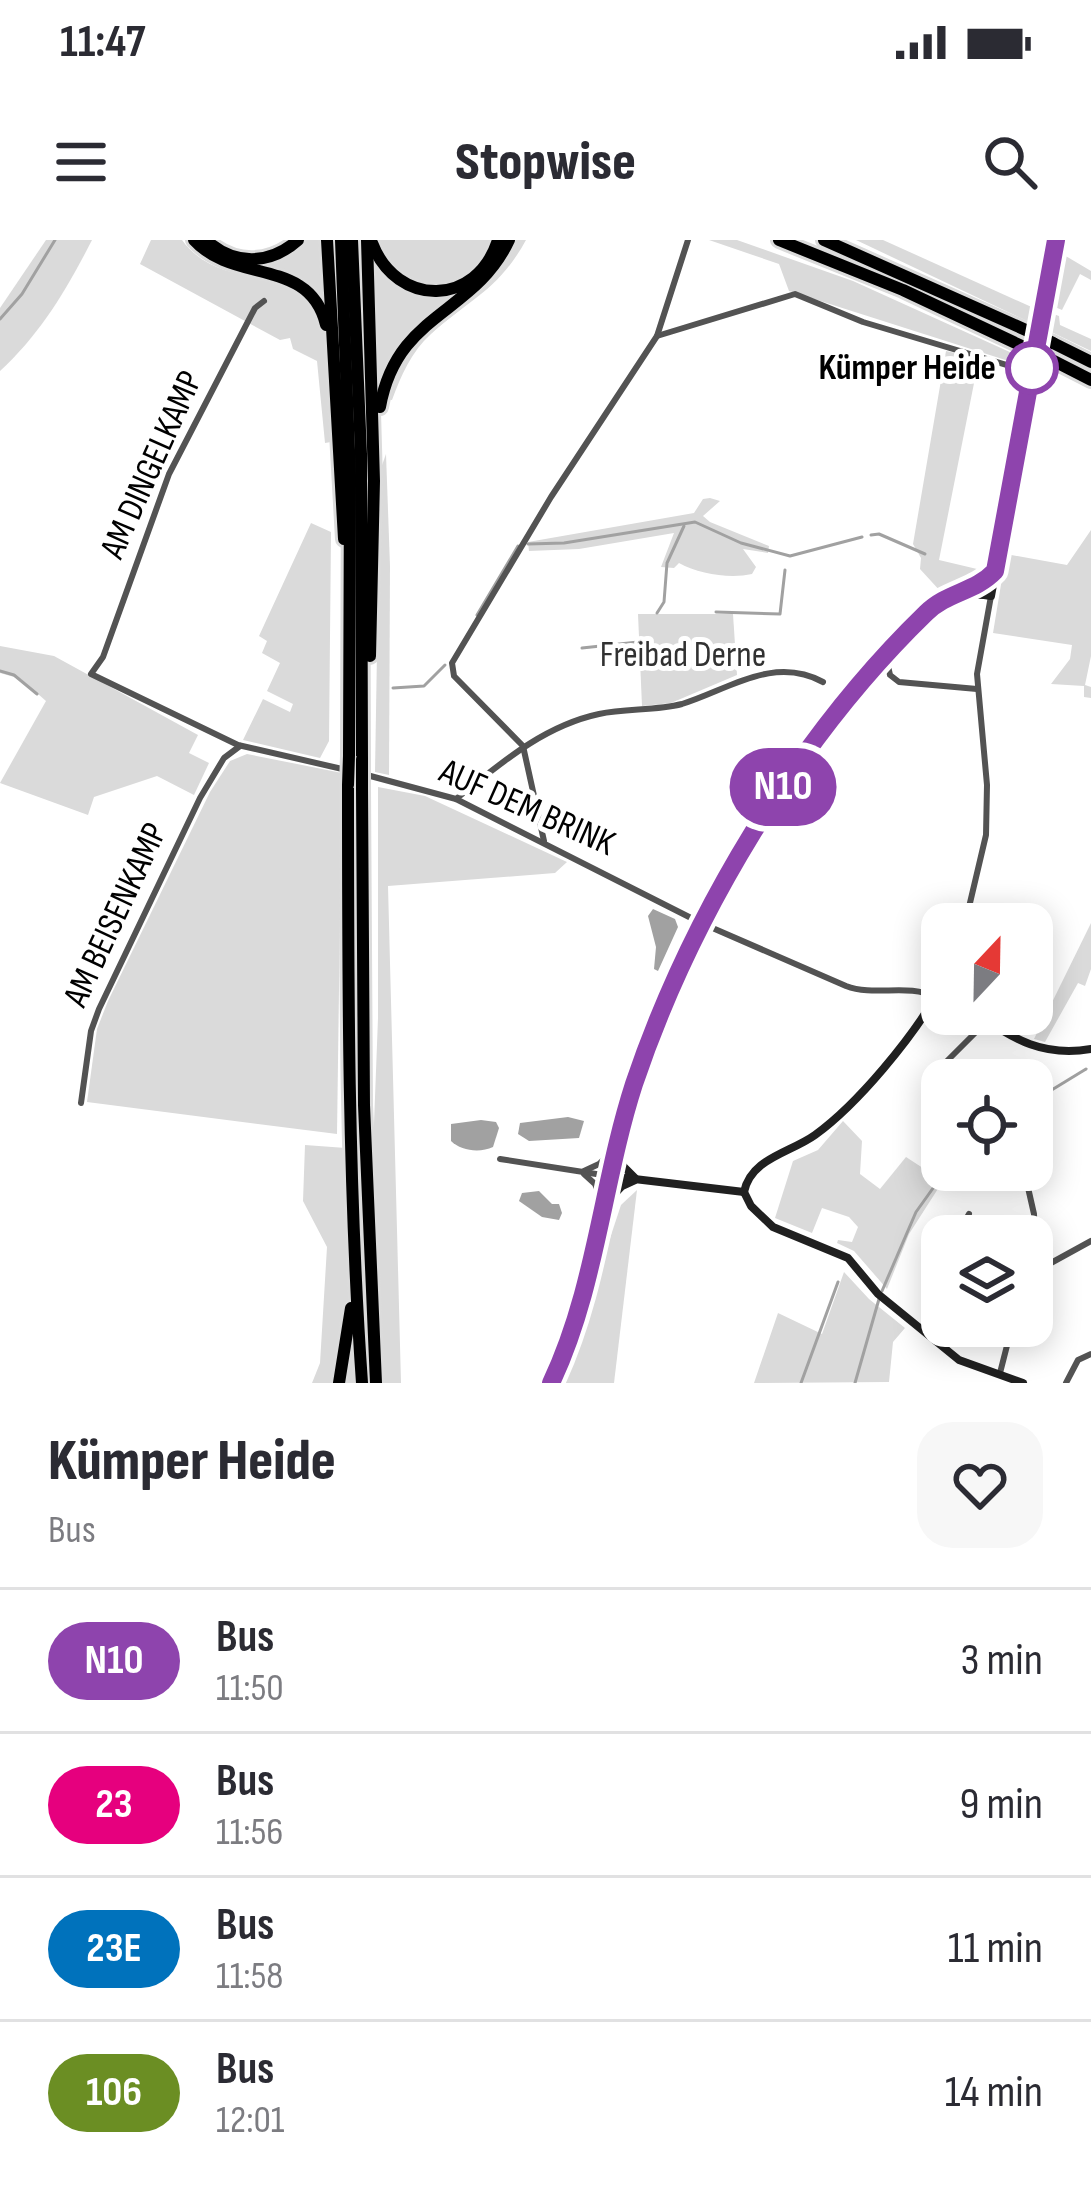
<!DOCTYPE html>
<html lang="en">
<head>
<meta charset="utf-8">
<style>
	:root { --surface:#fff; --page:#f7f7f7; --text:#2b2b33; --muted:#7c7c81; --line:#e1e1e2 }
	body { margin:0; font-family:"Sofia Sans Condensed",sans-serif; background:var(--page); color:var(--text); height:100vh; display:flex; flex-direction:column; font-size:45px; white-space:nowrap }
	* { box-sizing:border-box; margin:0 }
	p { font-size:39px; color:var(--muted) }
	.icon { flex:none; width:66px; height:66px; fill:none; stroke:currentColor; stroke-width:2; stroke-linecap:round; stroke-linejoin:round }
	.map { position:relative; height:1143px; overflow:hidden }
	.panel { display:flex; flex-direction:column; background:var(--surface); flex:1 }
	.panel>* { flex:none }
	.badge { padding:0 24px; border-radius:39px; font-size:42px; line-height:78px }
	.needle { width:78px; rotate:22deg }
	.buttons { position:absolute; left:921px; top:663px; display:grid; gap:24px }
	.buttons a { display:grid; place-items:center; width:132px; height:132px; border-radius:24px; background:var(--surface); box-shadow:0 6px 30px #0003; font-size:60px }
	.map>.badge { position:absolute; translate:-50% -50%; box-shadow:0 0 0 6px #fff }
	.round { display:grid; place-items:center; flex:none; width:126px; height:126px; border-radius:36px; background:var(--page) }
	.summary { display:flex; align-items:center; justify-content:space-between; height:204px; padding:0 48px }
	h1 { font-size:57px; font-weight:800; line-height:90px }
	ul { padding:0; list-style:none }
	li { display:flex; align-items:center; gap:36px; height:144px; padding:0 48px; border-top:3px solid var(--line) }
	li div { flex:1 }
	li b { display:block; font-size:45px }
	li em { font-style:normal }
	li .badge { min-width:132px; font-weight:700; text-align:center }
	.status { display:flex; justify-content:space-between; align-items:center; height:84px; padding:0 60px; background:var(--surface); direction:ltr }
	.status svg { height:33px; fill:currentColor }
	header { display:flex; justify-content:space-between; align-items:center; height:156px; padding:0 48px; background:var(--surface); font-size:54px; font-weight:800 }
	.map>svg:first-child { display:block }
</style>
</head>
<body>
<div class="status"><b>11:47</b><svg viewBox="0 0 49 12"><path d="M0 12V9h3v3zM5 12V6h3v6zM10 12V3h3v9zM15 12V0h3v12zM26 1h20v11H26zM47 4h2v5h-2z"/></svg></div>
<header><svg class="icon" aria-label="menu" viewBox="0 0 24 24"><path d="M4 6h16M4 12h16M4 18h16"/></svg>Stopwise<svg class="icon" aria-label="search" viewBox="0 0 24 24"><circle cx="10" cy="10" r="6"/><path d="M15 15l6 6"/></svg></header>
<div class="map">
<svg width="1091" height="1143" viewBox="0 0 1091 1143">
	<rect width="100%" height="100%" fill="#fff"/>
	<!-- green -->
	<g fill="#dadada">
		<path d="M46 0H92C66 51 40 94 0 131V68Z"/>
		<path d="M151 0H182C221 53 291 23 318 71 331 93 330 173 331 202L325 203 317 121 293 109 290 98 280 100 140 24Z"/>
		<polygon points="303,0 321,0 325,65 299,37 240,24"/>
		<path d="M376 0H492C478 41 422 65 390 26 384 19 380 8 376 0Z"/>
		<path d="M516 0H526C498 51 471 58 431 94 411 112 401 136 392 160L385 159 409 109 448 71 496 36Z"/>
		<polygon points="709,0 737,0 853,41 1025,119 1018,124 789,51 779,24"/>
		<polygon points="856,0 883,0 1036,69 1029,82"/>
		<polygon points="1059,12 1091,31 1091,40 1080,34 1062,70 1048,64"/>
		<path d="M373 20C416 72 439 51 491 28L415 89 379 155Z"/>
		<polygon points="1048,72 1059,76 1060,85 1091,99 1091,111 1045,89"/>
		<polygon points="946,111 979,118 939,320 977,329 975,342 942,353 920,329 921,318 913,304"/>
		<polygon points="386,214 390,326 389,535 375,532 380,231"/>
		<path d="M710 258 720 261 703 276 710 282 769 306 768 313 743 309 756 327 752 334C730 339 699 334 679 323L674 328 661 327 674 293 579 309 529 311 528 302 694 273 703 259Z"/>
		<polygon points="311,283 331,292 329,501 320,518 243,500 263,459 290,472 293,464 267,451 280,423 262,413 267,401 259,396"/>
		<polygon points="1091,290 1091,416 1085,445 1091,447 1091,458 1084,457 1084,446 1051,444 1070,419 1072,405 993,393 1006,314 1067,325"/>
		<polygon points="638,374 733,374 737,435 671,463 642,466"/>
		<polygon points="0,406 54,416 198,495 189,513 209,523 194,555 157,536 94,557 88,575 0,543 46,461 21,439 0,433"/>
		<polygon points="247,514 342,533 337,894 87,862 97,789 108,761 210,552 230,521"/>
		<polygon points="378,547 425,556 567,622 555,633 388,646 401,1143 312,1143 320,1123 327,1007 303,961 305,905 373,910 378,778"/>
		<polygon points="1091,683 1091,729 1085,746 1078,743 1045,802 1034,799"/>
		<polygon points="843,881 862,901 860,934 880,949 906,917 929,932 942,914 942,930 950,930 909,994 887,1049 854,1011 837,1003 838,1000 852,1002 858,987 849,977 822,968 812,993 775,978 793,921 818,910"/>
		<polygon points="637,950 614,1143 562,1143 621,965"/>
		<polygon points="844,1032 869,1059 905,1088 893,1102 889,1142 754,1143 778,1073 822,1094"/>
	</g>
	<!-- water -->
	<g fill="#a1a1a1">
		<polygon points="653,669 675,679 678,687 658,731 654,729 656,707 648,676"/>
		<polygon points="568,877 584,881 579,898 529,901 518,894 520,883"/>
		<path d="M481 880 496 882 499 888 493 907C480 913 461 911 451 901V884Z"/>
		<polygon points="539,951 552,964 559,964 562,973 559,980 542,977 519,961 522,953"/>
	</g>
	<g fill="none" stroke-linecap="round" stroke-linejoin="round">
		<!-- stream -->
		<g stroke="#a1a1a1" stroke-width="3">
			<polyline points="0,79 22,54 55,0"/>
			<polyline points="871,295 879,294 925,314"/>
			<polyline points="528,304 564,303 695,282 741,303 790,316 862,297"/>
			<polyline points="716,372 780,374 785,330"/>
			<polyline points="657,373 664,362 667,323 684,286"/>
			<polyline points="477,375 518,306"/>
			<polyline points="582,408 638,402"/>
			<polyline points="0,431 14,435 37,454"/>
			<polyline points="393,448 424,446 445,425"/>
			<polyline points="1032,862 1086,829"/>
			<polyline points="882,1051 916,972 946,930"/>
			<polyline points="801,1143 838,1042"/>
			<polyline points="855,1143 879,1059"/>
		</g>
		<defs>
			<g id="highway">
				<path d="M194 0C234 44 310 17 326 85"/>
				<path d="M206 0C234 26 270 25 298 0"/>
				<polyline points="327,0 344,299"/>
				<polyline points="341,0 350,236 349,516"/>
				<polyline points="352,0 361,214 362,519"/>
				<polyline points="367,0 374,241 370,416"/>
				<polyline points="779,0 903,50 1026,108"/>
				<polyline points="824,0 1028,91"/>
				<path d="M372 3C397 68 477 67 498 0"/>
				<polyline points="1053,103 1091,122"/>
				<polyline points="1050,119 1091,140"/>
				<path d="M380 167C397 72 474 75 509 0"/>
				<path d="M348 545C348 745 348 944 362 1143"/>
				<polyline points="362,548 364,865 376,1143"/>
				<polyline points="339,1143 351,1068"/>
			</g>
		</defs>
		<!-- highway casing -->
		<use href="#highway" stroke="#dbdbdb" stroke-width="18"/>
		<!-- street -->
		<g stroke="#535353" stroke-width="6">
			<polyline points="264,61 255,68 169,234 103,417 91,434 238,505 351,531"/>
			<polyline points="657,96 795,54 863,82 1030,132"/>
			<polyline points="886,417 890,435 899,442 977,449"/>
			<path d="M363 534 456 559 701 683 846 746C875 757 908 743 935 757"/>
			<path d="M456 559C500 524 543 486 599 474 626 468 655 471 682 464 728 450 773 415 823 442"/>
			<polyline points="544,601 523,506 454,436 452,423 551,257 657,96 688,0"/>
			<polyline points="965,684 986,595 987,545 977,434 991,356"/>
			<polyline points="940,828 987,781"/>
			<polyline points="81,863 91,791 99,769 200,558 224,518 240,506"/>
			<polyline points="500,919 609,936"/>
			<polyline points="1024,930 1034,974 1036,1024 1040,1029"/>
			<polyline points="584,931 599,924 615,908"/>
			<polyline points="584,934 595,944 602,962"/>
			<polyline points="957,996 969,974"/>
			<polyline points="940,1000 942,1000"/>
			<polyline points="1032,1041 1040,1029 1091,1001"/>
			<polyline points="1000,1133 1012,1086"/>
			<polyline points="1066,1143 1078,1120 1091,1114"/>
		</g>
		<!-- secondary -->
		<g stroke="#202020" stroke-width="8">
			<polyline points="1038,99 1056,0"/>
			<polyline points="968,351 994,332"/>
			<path d="M977 774C1014 800 1044 817 1091 809"/>
			<polyline points="617,912 623,926 635,938"/>
			<polyline points="609,936 744,952"/>
			<polyline points="744,952 751,966 773,987 848,1018 878,1054 959,1120 1023,1143"/>
			<path d="M744 952C751 918 790 913 815 895 858 864 913 797 939 751L942 752"/>
			<polyline points="605,964 622,946 635,940"/>
			<path d="M551 1143C588 1064 595 980 618 897 666 724 754 572 870 436 903 397 933 346 991 356L1035 114"/>
		</g>
		<!-- highway -->
		<use href="#highway" stroke="#000" stroke-width="12"/>
		<defs>
			<g id="highway-bridge">
				<polyline points="1028,91 1053,103"/>
				<polyline points="1026,108 1050,119"/>
				<polyline points="362,519 362,548"/>
				<polyline points="348,545 349,516"/>
			</g>
		</defs>
		<!-- highway-bridge casing -->
		<use href="#highway-bridge" stroke="#dbdbdb" stroke-width="18" stroke-linecap="butt"/>
		<!-- highway-bridge -->
		<use href="#highway-bridge" stroke="#000" stroke-width="12"/>
	</g>
	<g fill="none" stroke-linecap="round" stroke-linejoin="round">
		<defs>
			<path id="line" d="M551 1143C596 1048 602 943 634 844 691 675 798 497 926 373 947 352 975 352 995 331L1056 0"/>
		</defs>
		<!-- line casing -->
		<use href="#line" stroke="#fff" stroke-width="27"/>
		<!-- line -->
		<use href="#line" stroke="#8e44ad" stroke-width="18"/>
	</g>
	<!-- markers -->
	<circle fill="#fff" stroke="#8e44ad" stroke-width="6" cx="1032" cy="128" r="24"/>
	<g text-anchor="middle" dominant-baseline="central" stroke-width="10" stroke-linejoin="round" paint-order="stroke">
		<!-- stop labels -->
		<g font-size="36" font-weight="bold" fill="#000" stroke="#fff" text-anchor="end">
			<text x="996" y="128">Kümper Heide</text>
		</g>
		<!-- street labels -->
		<g font-size="36" fill="#000" stroke="#fff">
			<text transform="translate(152 225) rotate(-66)">AM DINGELKAMP</text>
			<text transform="translate(527 568) rotate(24)">AUF DEM BRINK</text>
			<text transform="translate(116 675) rotate(-65)">AM BEISENKAMP</text>
		</g>
		<!-- park labels -->
		<g font-size="36" fill="#313131" stroke="#fff">
			<text x="683" y="415">Freibad Derne</text>
		</g>
	</g>
</svg>
<div class="buttons">
<a><svg class="needle" viewBox="-14 -14 28 28"><path d="M0-13l5 13h-10z" fill="#e53935"/><path d="M0 13l5-13h-10z" fill="#7c7c81"/></svg></a>
<a><svg class="icon" aria-label="locate" viewBox="0 0 24 24"><circle cx="12" cy="12" r="6"/><path d="M12 2v4M12 18v4M2 12h4M18 12h4"/></svg></a>
<a><svg class="icon" aria-label="layers" viewBox="0 0 24 24"><path d="M12 4l9 5-9 5-9-5zM3 14l9 5 9-5"/></svg></a>
</div>
<b class="badge" style="left:783px;top:547px;background:#8e44ad;color:#fff">N10</b>
</div>
<section class="panel">
<div class="summary"><div><h1>Kümper Heide</h1><p>Bus</p></div><a class="round"><svg class="icon" aria-label="heart" viewBox="0 0 24 24"><path d="M12 20l-8-8c-3-5 5-10 8-4 3-6 11-1 8 4z"/></svg></a></div>
<ul>
<li><span class="badge" style="background:#8e44ad;color:#fff">N10</span><div><b>Bus</b><p>11:50</p></div><em>3 min</em></li>
<li><span class="badge" style="background:#e6007e;color:#fff">23</span><div><b>Bus</b><p>11:56</p></div><em>9 min</em></li>
<li><span class="badge" style="background:#0072bc;color:#fff">23E</span><div><b>Bus</b><p>11:58</p></div><em>11 min</em></li>
<li><span class="badge" style="background:#6b8e23;color:#fff">106</span><div><b>Bus</b><p>12:01</p></div><em>14 min</em></li>
</ul>
</section>
</body>
</html>
